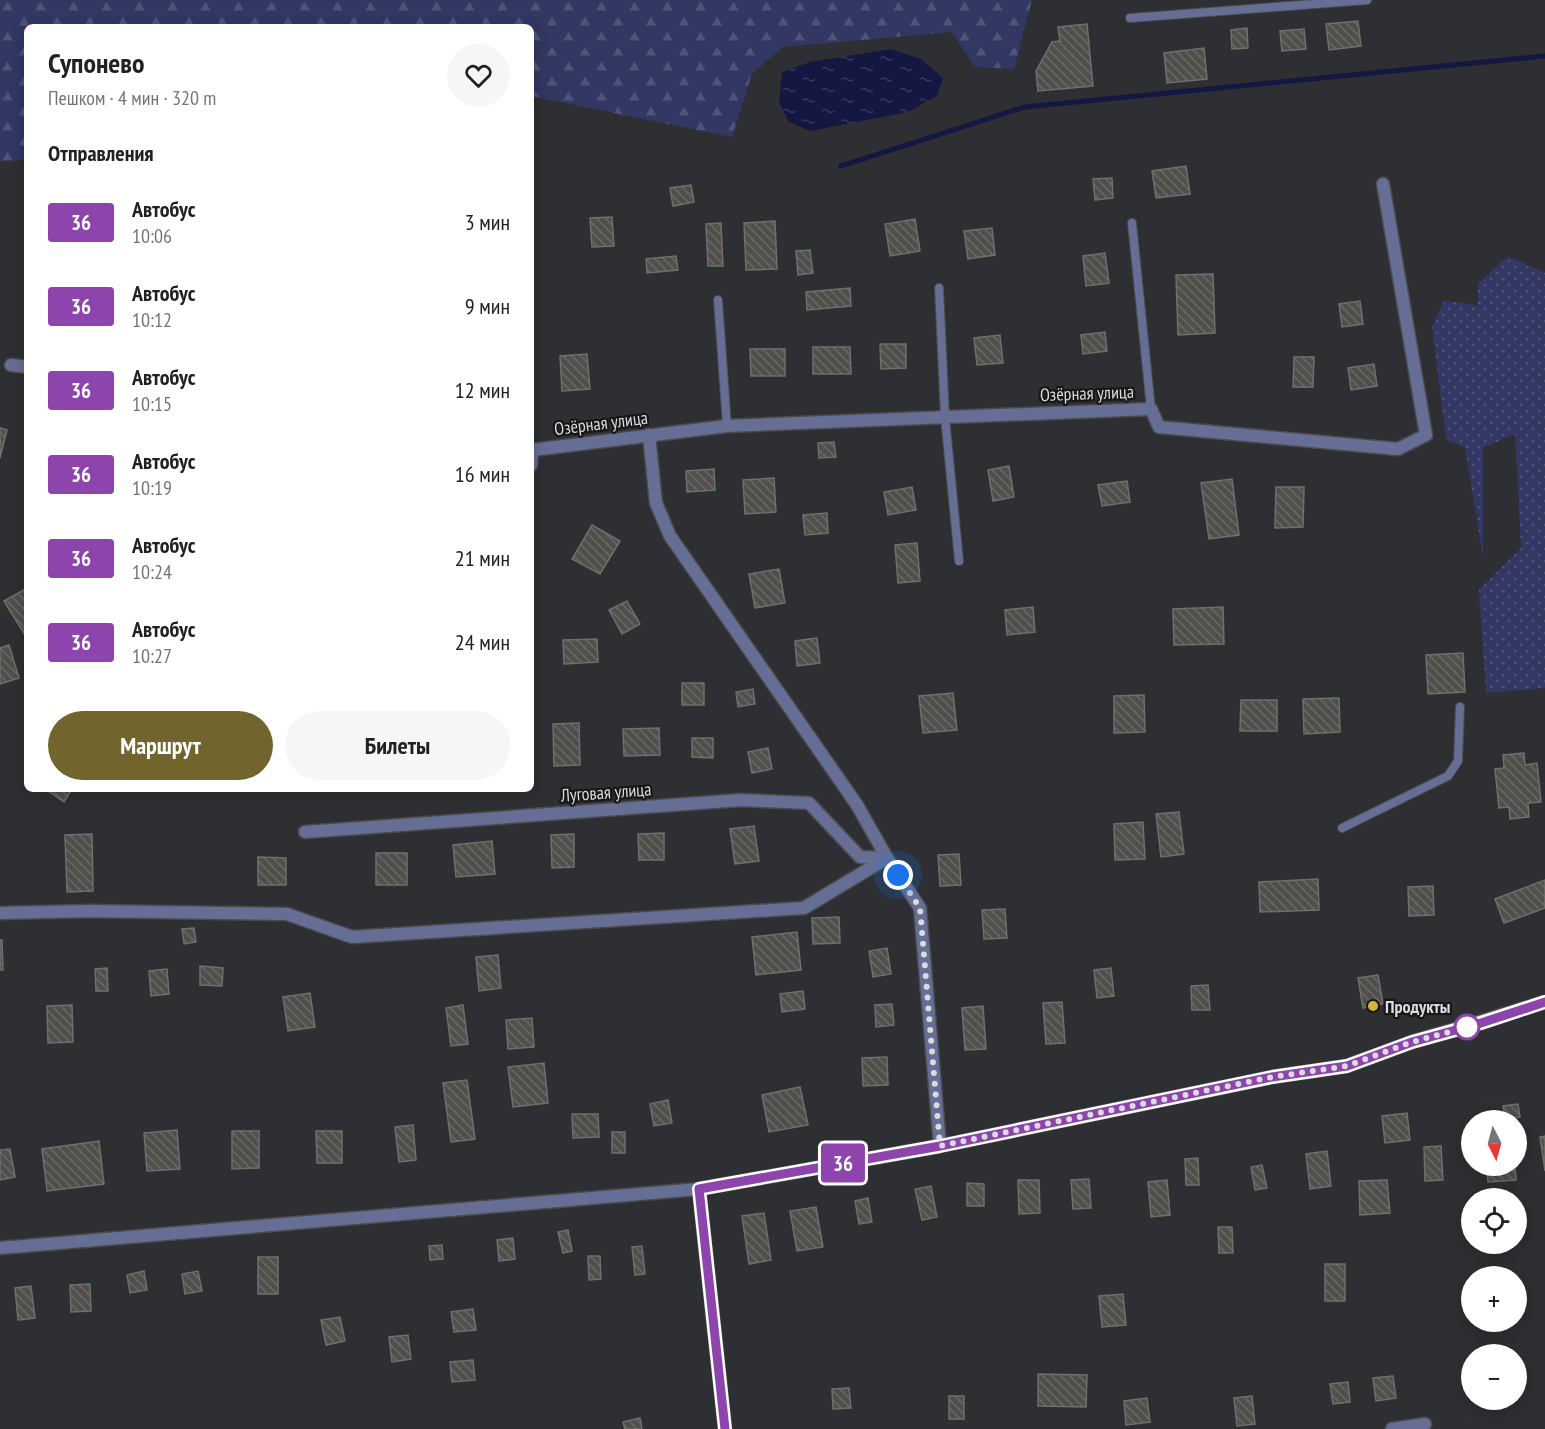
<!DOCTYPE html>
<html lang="ru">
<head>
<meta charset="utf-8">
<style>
	:root { --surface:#fff; --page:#f6f6f6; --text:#202124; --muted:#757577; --accent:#71642c }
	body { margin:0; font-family:"PT Sans Narrow",sans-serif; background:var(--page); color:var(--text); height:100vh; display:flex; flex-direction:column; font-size:22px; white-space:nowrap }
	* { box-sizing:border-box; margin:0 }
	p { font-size:20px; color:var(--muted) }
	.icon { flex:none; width:33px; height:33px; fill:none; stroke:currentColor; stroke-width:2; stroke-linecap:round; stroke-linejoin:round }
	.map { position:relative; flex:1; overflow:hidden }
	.drawer { position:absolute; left:24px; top:24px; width:510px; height:768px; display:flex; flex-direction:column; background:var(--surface); border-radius:9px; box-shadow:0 3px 15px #0003 }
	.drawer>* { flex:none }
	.badge { padding:0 12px; border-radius:4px; font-size:21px; line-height:39px }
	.needle { width:39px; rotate:174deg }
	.controls { position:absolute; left:1461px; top:1110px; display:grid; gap:12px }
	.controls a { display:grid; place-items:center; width:66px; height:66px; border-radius:50%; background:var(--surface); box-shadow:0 3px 15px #0003; font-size:30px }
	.you { position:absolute; width:30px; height:30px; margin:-15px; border:4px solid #fff; border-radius:50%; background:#1a73e8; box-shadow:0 0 0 9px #1a73e833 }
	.map>.badge { position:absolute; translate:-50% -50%; box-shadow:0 0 0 3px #fff }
	h2 { padding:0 24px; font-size:22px; line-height:54px }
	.round { display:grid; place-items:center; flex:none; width:63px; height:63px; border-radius:32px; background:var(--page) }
	.summary { display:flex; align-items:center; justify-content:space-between; height:102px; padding:0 24px }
	h1 { font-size:28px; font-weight:600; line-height:45px }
	.cta { display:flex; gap:12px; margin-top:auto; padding:12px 24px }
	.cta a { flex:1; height:69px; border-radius:36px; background:var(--accent); color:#fff; font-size:24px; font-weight:600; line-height:69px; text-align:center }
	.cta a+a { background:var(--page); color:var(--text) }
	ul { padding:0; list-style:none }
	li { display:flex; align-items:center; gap:18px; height:84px; padding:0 24px }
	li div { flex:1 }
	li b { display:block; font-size:22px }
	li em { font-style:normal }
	li .badge { min-width:66px; font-weight:700; text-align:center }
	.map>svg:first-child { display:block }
</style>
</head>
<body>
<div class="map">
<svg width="1545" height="1429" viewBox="0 0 1545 1429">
	<defs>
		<pattern id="grass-dots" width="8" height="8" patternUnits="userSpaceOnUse" patternTransform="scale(1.5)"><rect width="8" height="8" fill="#323763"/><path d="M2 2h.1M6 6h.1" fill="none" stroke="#4f5379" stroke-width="1.8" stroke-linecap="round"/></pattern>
		<pattern id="forest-firs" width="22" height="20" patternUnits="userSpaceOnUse" patternTransform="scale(1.5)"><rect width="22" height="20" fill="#323763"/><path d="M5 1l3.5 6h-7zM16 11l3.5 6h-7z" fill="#4f5379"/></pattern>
		<pattern id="water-ripples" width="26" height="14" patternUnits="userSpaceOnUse" patternTransform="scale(1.5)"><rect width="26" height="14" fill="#151743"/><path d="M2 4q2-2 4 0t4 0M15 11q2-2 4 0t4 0" fill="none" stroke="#36385e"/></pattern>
		<pattern id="building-back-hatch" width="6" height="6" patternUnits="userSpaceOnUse" patternTransform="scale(1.5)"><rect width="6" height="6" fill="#504f4c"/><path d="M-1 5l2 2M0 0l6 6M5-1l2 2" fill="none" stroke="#696865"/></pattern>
	</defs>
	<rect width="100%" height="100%" fill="#2e2f32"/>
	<!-- grass -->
	<polygon fill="url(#grass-dots)" points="1508,256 1545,273 1545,688 1486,693 1479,590 1521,548 1515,434 1483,448 1483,557 1465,448 1446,439 1432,327 1444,301 1478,305 1478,283"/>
	<!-- forest -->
	<polygon fill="url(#forest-firs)" points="0,0 1032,0 1014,69 975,67 952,32 783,47 752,74 732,137 531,96 531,27 27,27 27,160 0,161"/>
	<!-- water -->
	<polygon fill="url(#water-ripples)" points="891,49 921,59 943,78 937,96 908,112 810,131 789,122 779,103 782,72 810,62"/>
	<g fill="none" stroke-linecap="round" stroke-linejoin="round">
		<!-- stream -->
		<polyline stroke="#151743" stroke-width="5" points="841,166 1025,107 1545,56"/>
	</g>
	<!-- building -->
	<g fill="url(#building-back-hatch)" stroke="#6f6f6b" stroke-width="1.5">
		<polygon points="1358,21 1361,46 1329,50 1326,24"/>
		<polygon points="1087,24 1093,86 1038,91 1036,71 1052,42 1060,41 1058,27"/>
		<polygon points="1247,28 1248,48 1232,49 1231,30"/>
		<polygon points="1304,29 1306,49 1282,51 1280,31"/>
		<polygon points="1204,48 1207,79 1167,83 1164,53"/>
		<polygon points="1186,166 1190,194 1156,198 1152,171"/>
		<polygon points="1112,178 1113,198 1095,200 1093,179"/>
		<polygon points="691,185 694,202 673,206 670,188"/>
		<polygon points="612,217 614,246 592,247 590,218"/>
		<polygon points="915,219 920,251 890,256 885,224"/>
		<polygon points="775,221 777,269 746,270 744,223"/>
		<polygon points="721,223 723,266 708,266 706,224"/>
		<polygon points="992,228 995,255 968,259 964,231"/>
		<polygon points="810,250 813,273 798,275 796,251"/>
		<polygon points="1105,253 1109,283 1086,286 1083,256"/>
		<polygon points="676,256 678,270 647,273 646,259"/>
		<polygon points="1213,274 1215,333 1178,335 1176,275"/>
		<polygon points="850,288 851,306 807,310 806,292"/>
		<polygon points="1360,301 1363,324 1342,327 1339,304"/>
		<polygon points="1105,332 1107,351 1083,354 1081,335"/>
		<polygon points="1000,335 1003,363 977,365 974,338"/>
		<polygon points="880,344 906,344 906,368 881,369"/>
		<polygon points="813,347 850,347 851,374 813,374"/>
		<polygon points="750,349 785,349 785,376 751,376"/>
		<polygon points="587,354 590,389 562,391 560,356"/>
		<polygon points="1294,357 1314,357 1313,387 1293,387"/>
		<polygon points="1374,364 1377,386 1351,390 1348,368"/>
		<polygon points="0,428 7,430 0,458"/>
		<polygon points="834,442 836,457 819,458 818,443"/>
		<polygon points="1009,466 1014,497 993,501 988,470"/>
		<polygon points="714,469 715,490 687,492 686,471"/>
		<polygon points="774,478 776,512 745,514 743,480"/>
		<polygon points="1232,479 1239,535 1209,539 1201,483"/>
		<polygon points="1127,481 1130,502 1102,506 1098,485"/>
		<polygon points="912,487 916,510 888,515 884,492"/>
		<polygon points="1276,487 1304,487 1303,527 1275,528"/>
		<polygon points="827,513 828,533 805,535 803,515"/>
		<polygon points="592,525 620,541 600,574 572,559"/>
		<polygon points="917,543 920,581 898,583 895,545"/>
		<polygon points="779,569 785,603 755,608 749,574"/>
		<polygon points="27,588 27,634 25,635 4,601"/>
		<polygon points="627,601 640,624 622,634 609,610"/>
		<polygon points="1033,607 1035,632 1007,635 1005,610"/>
		<polygon points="1223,607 1224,644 1174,645 1173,609"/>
		<polygon points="817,638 820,663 797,666 795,641"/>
		<polygon points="597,639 598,662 564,664 563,640"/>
		<polygon points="9,645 19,678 0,684 0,648"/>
		<polygon points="1463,653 1465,692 1428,694 1426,655"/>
		<rect x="682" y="683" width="22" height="22"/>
		<polygon points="753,689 755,704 738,707 736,692"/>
		<polygon points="953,693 957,730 923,733 919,696"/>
		<polygon points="1144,695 1145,732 1114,733 1114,696"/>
		<polygon points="1339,698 1340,732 1304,734 1303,699"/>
		<polygon points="1241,700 1277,700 1277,731 1240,731"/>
		<polygon points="579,723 580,765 554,766 553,724"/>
		<polygon points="659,728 660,755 624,756 623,729"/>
		<polygon points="692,738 713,738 713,758 692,757"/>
		<polygon points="768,748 772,769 752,773 748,752"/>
		<polygon points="1524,753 1525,765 1537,763 1541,802 1528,803 1529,817 1510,819 1509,807 1499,808 1495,769 1504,768 1503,755"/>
		<polygon points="45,789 72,789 64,802"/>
		<polygon points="1179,812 1184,854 1161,857 1156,814"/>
		<polygon points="1143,822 1145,859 1115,860 1114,824"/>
		<polygon points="754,826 759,861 735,864 730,829"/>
		<polygon points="664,833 664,860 639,860 638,834"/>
		<polygon points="92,834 93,891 67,892 65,835"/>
		<polygon points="574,834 574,867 552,868 551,835"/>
		<polygon points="492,841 495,874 456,877 453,845"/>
		<rect x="376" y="853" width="31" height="32"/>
		<polygon points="959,854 961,885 940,886 938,855"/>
		<polygon points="258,857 286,858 286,885 258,885"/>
		<polygon points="1318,879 1319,910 1260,912 1259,882"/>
		<polygon points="1545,880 1545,908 1504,923 1495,899"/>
		<polygon points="1433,886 1434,915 1409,916 1408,887"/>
		<polygon points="1005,909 1007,938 984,939 982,910"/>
		<polygon points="839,917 840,943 813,944 812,918"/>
		<polygon points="194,928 196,942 184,944 182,929"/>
		<polygon points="797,932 801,970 756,975 752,937"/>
		<polygon points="0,940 2,940 3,970 0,970"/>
		<polygon points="887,948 891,974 873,977 869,951"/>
		<polygon points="498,955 501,988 479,991 476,957"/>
		<polygon points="200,966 223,968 222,986 200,985"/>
		<polygon points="107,968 108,991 96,991 95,969"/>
		<polygon points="1111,968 1114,996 1097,998 1094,970"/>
		<polygon points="167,969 169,994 151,996 149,971"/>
		<polygon points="1378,975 1383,1004 1363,1008 1358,978"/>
		<polygon points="1208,985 1210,1010 1192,1010 1191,986"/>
		<polygon points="803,991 805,1009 782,1012 780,994"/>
		<polygon points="310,993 315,1027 288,1031 283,997"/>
		<polygon points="1062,1002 1065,1043 1046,1044 1043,1003"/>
		<polygon points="892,1004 894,1025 876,1027 875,1005"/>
		<polygon points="72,1005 73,1042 48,1043 47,1006"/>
		<polygon points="463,1005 468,1044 451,1046 446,1008"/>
		<polygon points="983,1006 986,1049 965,1050 962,1008"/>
		<polygon points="532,1018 534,1047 508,1049 506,1020"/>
		<polygon points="887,1057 888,1085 863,1086 862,1058"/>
		<polygon points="544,1063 548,1103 513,1107 508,1067"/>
		<polygon points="467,1080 475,1139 451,1142 443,1083"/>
		<polygon points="800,1087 808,1125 769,1132 762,1095"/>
		<polygon points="668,1100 672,1123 654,1126 650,1104"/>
		<polygon points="1518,1104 1520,1117 1505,1119 1503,1106"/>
		<polygon points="1407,1113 1410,1140 1385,1143 1382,1116"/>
		<polygon points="572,1114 598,1114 599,1137 573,1138"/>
		<polygon points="413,1125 416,1160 399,1162 395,1127"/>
		<polygon points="177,1130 180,1169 147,1171 144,1133"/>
		<polygon points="232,1131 259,1131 259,1168 232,1169"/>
		<polygon points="316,1131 342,1131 342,1163 317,1163"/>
		<rect x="612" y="1132" width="13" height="21"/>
		<polygon points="1545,1136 1545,1171 1540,1137"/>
		<polygon points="99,1141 104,1184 47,1191 42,1149"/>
		<polygon points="1441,1146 1443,1180 1425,1181 1424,1147"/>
		<polygon points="10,1149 15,1177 0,1180 0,1150"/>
		<polygon points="1327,1151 1331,1186 1310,1189 1306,1154"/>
		<polygon points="1198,1158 1199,1185 1186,1185 1185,1159"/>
		<polygon points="1262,1165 1267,1188 1255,1190 1251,1167"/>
		<polygon points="1487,1166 1515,1166 1516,1180 1488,1182"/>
		<polygon points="1089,1179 1091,1208 1073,1209 1071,1180"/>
		<polygon points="1018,1180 1039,1180 1040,1213 1019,1214"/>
		<polygon points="1167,1180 1170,1215 1151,1217 1148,1182"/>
		<polygon points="1387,1180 1390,1213 1360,1215 1359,1181"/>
		<polygon points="967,1183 984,1184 984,1206 967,1206"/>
		<polygon points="931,1186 937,1217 922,1220 915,1189"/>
		<polygon points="868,1198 872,1222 859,1224 855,1201"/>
		<polygon points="816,1207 823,1247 797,1251 790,1211"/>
		<polygon points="764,1213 771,1260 749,1264 742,1216"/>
		<polygon points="1218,1227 1232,1227 1233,1253 1219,1253"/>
		<polygon points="568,1230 572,1251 563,1253 558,1232"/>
		<polygon points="513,1238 515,1259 499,1261 497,1240"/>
		<polygon points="442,1245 443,1259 430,1260 429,1246"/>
		<polygon points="642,1246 645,1274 635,1275 632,1247"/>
		<polygon points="588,1256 600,1256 601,1279 589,1280"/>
		<rect x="258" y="1257" width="20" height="37"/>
		<rect x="1325" y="1264" width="20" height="37"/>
		<polygon points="144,1271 147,1290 130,1293 127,1275"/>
		<polygon points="198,1271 202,1291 185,1294 182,1274"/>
		<polygon points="90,1284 91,1311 71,1312 70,1285"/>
		<polygon points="31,1286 35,1318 18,1320 15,1288"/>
		<polygon points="1123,1294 1126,1325 1102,1327 1099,1296"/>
		<polygon points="473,1309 476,1330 454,1332 451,1312"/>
		<polygon points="340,1317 345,1341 326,1345 321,1320"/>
		<polygon points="408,1335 411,1359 392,1362 389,1337"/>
		<polygon points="473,1360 475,1380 452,1382 450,1362"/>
		<polygon points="1038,1374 1087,1375 1086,1407 1038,1406"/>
		<polygon points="1393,1376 1396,1398 1376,1401 1373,1378"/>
		<polygon points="1348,1382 1350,1402 1333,1404 1330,1384"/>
		<polygon points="849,1388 851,1408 833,1409 832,1389"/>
		<rect x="949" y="1396" width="15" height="23"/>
		<polygon points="1252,1396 1255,1424 1237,1426 1234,1398"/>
		<polygon points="1147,1398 1150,1422 1126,1425 1124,1401"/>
		<polygon points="640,1418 642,1429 625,1429 623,1422"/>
	</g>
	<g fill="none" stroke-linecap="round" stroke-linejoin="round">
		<defs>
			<g id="lane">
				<polyline points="1130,18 1367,0"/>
				<polyline points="1132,223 1151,409"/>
				<polyline points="939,288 945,417 959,561"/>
				<polyline points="718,300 727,426"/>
				<polyline points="1342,828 1448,776 1458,761 1460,707"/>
			</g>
			<g id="street">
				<polyline points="11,365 27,367"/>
				<polyline points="531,465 532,450 727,426 1151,409 1159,427 1398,449 1426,435 1383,184"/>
				<polyline points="305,832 741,800 809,803 860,857 887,858 920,908 940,1146"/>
				<polyline points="0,913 90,911 287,914 352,937 804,908 887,858 857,805 670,536 656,503 649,435"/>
				<polyline points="0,1248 699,1189"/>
				<polyline points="1392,1429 1425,1424"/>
			</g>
			<polyline id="secondary" points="725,1429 699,1189 940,1146 1272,1077 1347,1066 1412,1042 1545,1002"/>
		</defs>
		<!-- lane casing -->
		<use href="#lane" stroke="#4a4b4d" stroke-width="10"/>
		<!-- street casing -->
		<use href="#street" stroke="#4a4b4d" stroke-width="15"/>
		<!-- secondary casing -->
		<use href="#secondary" stroke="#4a4b4d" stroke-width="15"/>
		<!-- lane -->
		<use href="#lane" stroke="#666e96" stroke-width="8"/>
		<!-- street -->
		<use href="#street" stroke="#666e96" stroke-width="12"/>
		<!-- secondary -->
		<use href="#secondary" stroke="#8590d1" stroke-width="12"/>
	</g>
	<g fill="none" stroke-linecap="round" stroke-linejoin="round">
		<defs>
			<polyline id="line" points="725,1429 699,1189 940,1146 1272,1077 1347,1066 1412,1042 1481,1023 1545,1002"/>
		</defs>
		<!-- line casing -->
		<use href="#line" stroke="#fff" stroke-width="14"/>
		<!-- line -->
		<use href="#line" stroke="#8e44ad" stroke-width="9"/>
		<!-- walk -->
		<polyline stroke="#dadbdd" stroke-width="6" stroke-dasharray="0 10.8" points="898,875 920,908 940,1146 1272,1077 1347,1066 1412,1042 1467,1027"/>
	</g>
	<!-- markers -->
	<circle fill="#d3b635" stroke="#171719" stroke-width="2" cx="1373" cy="1006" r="6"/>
	<circle fill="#fff" stroke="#8e44ad" stroke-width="3" cx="1467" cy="1027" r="12"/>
	<g text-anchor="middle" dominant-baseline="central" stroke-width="4.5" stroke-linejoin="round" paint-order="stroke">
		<!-- street labels -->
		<g font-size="18" fill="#dadbdd" stroke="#171719">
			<text transform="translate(1087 393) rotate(-2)">Озёрная улица</text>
			<text transform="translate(601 423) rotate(-7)">Озёрная улица</text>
			<text transform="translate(606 792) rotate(-4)">Луговая улица</text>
		</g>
		<!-- poi labels -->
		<g font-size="18" font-weight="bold" fill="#dadbdd" stroke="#171719" text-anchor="start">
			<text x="1385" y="1006">Продукты</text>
		</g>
	</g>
</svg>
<div class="controls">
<a><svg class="needle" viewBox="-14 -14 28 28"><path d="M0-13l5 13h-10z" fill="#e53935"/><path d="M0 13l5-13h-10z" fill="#757577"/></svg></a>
<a><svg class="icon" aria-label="locate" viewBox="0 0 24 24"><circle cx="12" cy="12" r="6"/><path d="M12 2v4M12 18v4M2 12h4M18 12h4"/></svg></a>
<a>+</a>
<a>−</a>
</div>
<div class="you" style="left:898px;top:875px"></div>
<b class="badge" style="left:843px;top:1163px;background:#8e44ad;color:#fff">36</b>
<section class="drawer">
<div class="summary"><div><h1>Супонево</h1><p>Пешком · 4 мин · 320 m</p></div><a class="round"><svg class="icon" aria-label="heart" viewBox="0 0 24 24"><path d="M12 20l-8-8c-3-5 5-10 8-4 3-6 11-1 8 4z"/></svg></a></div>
<h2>Отправления</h2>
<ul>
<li><span class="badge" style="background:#8e44ad;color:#fff">36</span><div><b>Автобус</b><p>10:06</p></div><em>3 мин</em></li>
<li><span class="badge" style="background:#8e44ad;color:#fff">36</span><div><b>Автобус</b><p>10:12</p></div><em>9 мин</em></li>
<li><span class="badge" style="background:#8e44ad;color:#fff">36</span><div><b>Автобус</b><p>10:15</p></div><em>12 мин</em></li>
<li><span class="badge" style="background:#8e44ad;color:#fff">36</span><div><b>Автобус</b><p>10:19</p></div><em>16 мин</em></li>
<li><span class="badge" style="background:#8e44ad;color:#fff">36</span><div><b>Автобус</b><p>10:24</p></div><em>21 мин</em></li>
<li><span class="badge" style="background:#8e44ad;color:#fff">36</span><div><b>Автобус</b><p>10:27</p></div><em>24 мин</em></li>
</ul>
<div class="cta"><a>Маршрут</a><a>Билеты</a></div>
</section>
</div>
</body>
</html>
